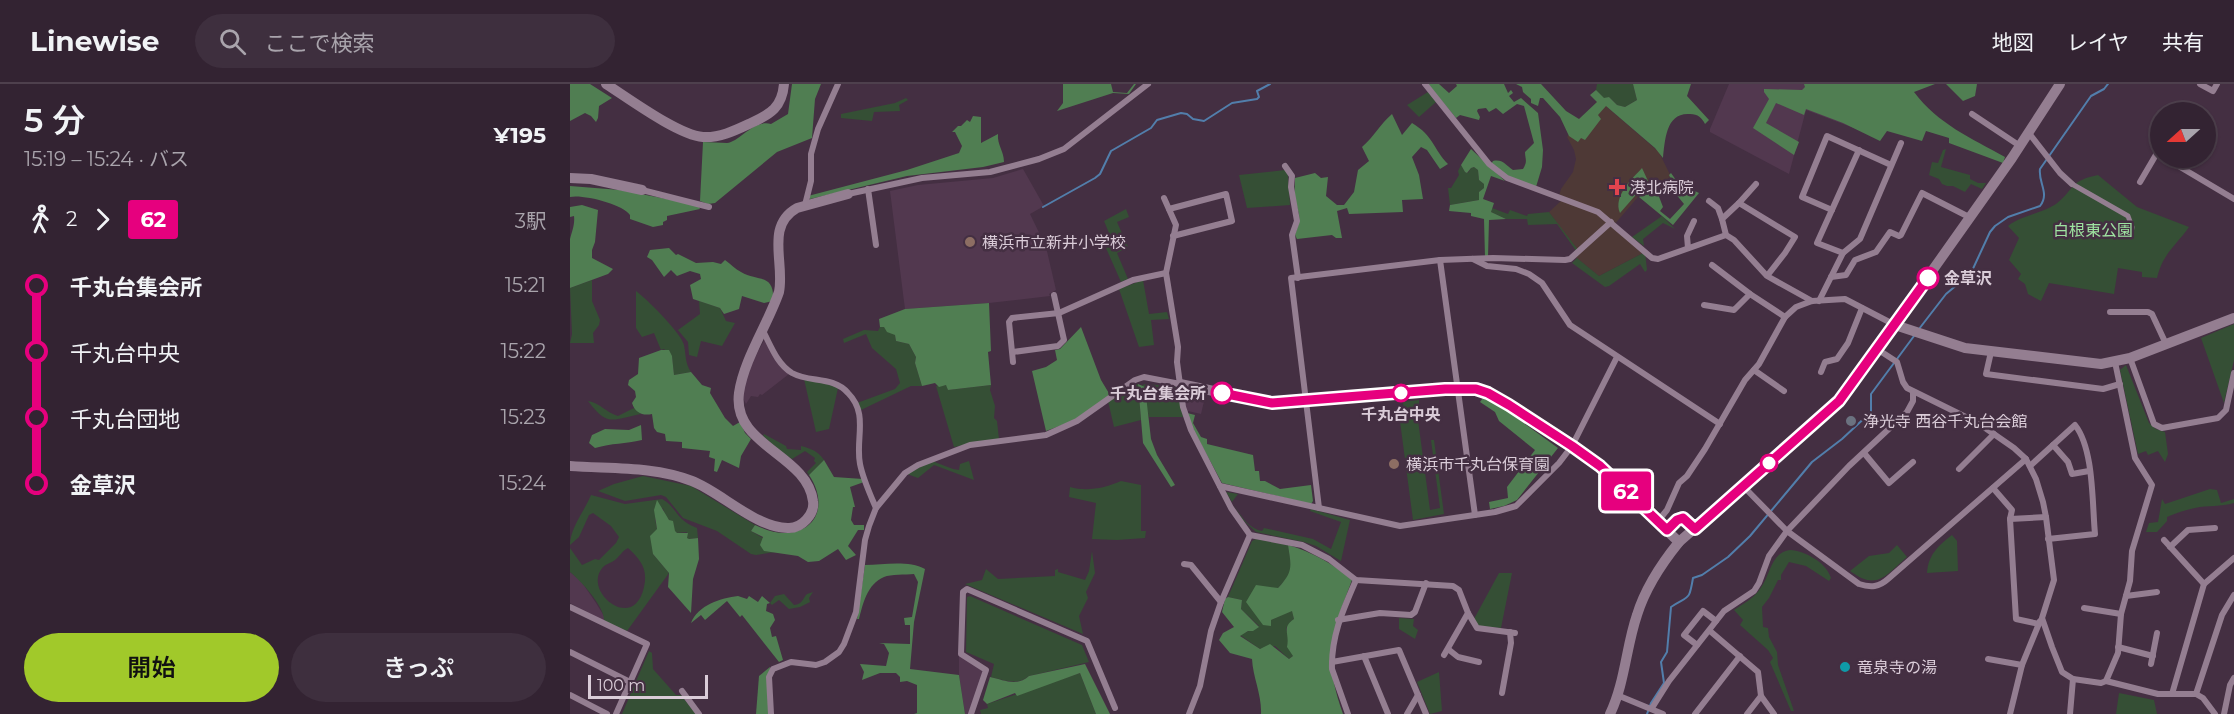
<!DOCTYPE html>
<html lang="ja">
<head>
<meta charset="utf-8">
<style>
	:root { --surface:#332332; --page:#3e2f3e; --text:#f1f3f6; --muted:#a9a4ac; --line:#4e404d; --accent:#a1c92a }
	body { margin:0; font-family:Montserrat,"Noto Sans JP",sans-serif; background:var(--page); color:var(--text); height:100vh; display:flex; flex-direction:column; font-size:22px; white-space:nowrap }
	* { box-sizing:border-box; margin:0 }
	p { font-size:20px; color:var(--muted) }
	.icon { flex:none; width:33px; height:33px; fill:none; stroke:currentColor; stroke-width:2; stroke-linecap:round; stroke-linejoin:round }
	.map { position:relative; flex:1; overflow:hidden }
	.drawer { display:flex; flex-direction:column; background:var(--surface); width:570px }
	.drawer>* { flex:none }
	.badge { padding:0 12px; border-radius:4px; font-size:21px; line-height:39px }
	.needle { width:39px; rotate:249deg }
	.buttons { position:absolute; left:1580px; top:18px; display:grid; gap:12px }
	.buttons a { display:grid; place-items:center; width:66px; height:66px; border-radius:50%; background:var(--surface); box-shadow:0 2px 4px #0004,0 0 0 2px var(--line); font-size:30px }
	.scale { position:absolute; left:18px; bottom:15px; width:120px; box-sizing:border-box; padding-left:6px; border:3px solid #daccd8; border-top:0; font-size:16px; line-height:21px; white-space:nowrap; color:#daccd8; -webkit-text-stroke:4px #442f42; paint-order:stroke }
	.map>.badge { position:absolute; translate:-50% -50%; box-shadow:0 0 0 3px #fff }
	.legs { display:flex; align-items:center; gap:9px; height:66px; padding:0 24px; font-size:20px }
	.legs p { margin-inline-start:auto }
	.headline { display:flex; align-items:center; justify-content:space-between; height:102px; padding:0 24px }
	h1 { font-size:33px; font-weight:600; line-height:45px }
	.action { display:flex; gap:12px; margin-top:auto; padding:12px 24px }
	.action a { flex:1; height:69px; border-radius:36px; background:var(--accent); color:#111; font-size:24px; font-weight:600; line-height:69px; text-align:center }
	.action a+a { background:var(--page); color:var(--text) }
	ul { padding:0 24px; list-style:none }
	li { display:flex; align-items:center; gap:21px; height:66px; font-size:22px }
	li i { display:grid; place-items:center; width:9px; height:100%; margin:0 8px; background:currentColor }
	li i::after { content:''; width:15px; height:15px; margin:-8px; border:4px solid; border-radius:50%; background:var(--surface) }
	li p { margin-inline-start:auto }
	li:first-child i { background:linear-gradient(#0000 50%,currentColor 0) }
	li:last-child i { background:linear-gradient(currentColor 50%,#0000 0) }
	header { display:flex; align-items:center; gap:36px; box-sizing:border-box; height:84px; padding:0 30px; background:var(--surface); border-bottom:2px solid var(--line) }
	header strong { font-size:28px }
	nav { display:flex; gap:33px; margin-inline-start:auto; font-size:21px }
	.search { width:420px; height:54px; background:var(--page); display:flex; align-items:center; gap:15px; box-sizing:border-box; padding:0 21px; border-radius:33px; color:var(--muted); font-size:22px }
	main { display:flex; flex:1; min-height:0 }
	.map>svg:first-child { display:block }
</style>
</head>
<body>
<header>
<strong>Linewise</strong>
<div class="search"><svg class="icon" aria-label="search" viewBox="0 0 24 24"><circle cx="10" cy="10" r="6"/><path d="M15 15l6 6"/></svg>ここで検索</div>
<nav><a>地図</a><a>レイヤ</a><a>共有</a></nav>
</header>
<main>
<section class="drawer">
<div class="headline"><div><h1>5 分</h1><p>15:19 – 15:24 · バス</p></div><b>¥195</b></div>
<div class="legs"><svg class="icon" aria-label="walk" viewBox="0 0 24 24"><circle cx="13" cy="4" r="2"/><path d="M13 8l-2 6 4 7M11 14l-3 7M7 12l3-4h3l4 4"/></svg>2<svg class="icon" aria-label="forward" viewBox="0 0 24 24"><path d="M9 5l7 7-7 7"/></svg><b class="badge" style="background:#e6007e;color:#fff">62</b><p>3駅</p></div>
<ul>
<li><i style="color:#e6007e"></i><b>千丸台集会所</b><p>15:21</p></li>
<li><i style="color:#e6007e"></i><span>千丸台中央</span><p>15:22</p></li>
<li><i style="color:#e6007e"></i><span>千丸台団地</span><p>15:23</p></li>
<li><i style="color:#e6007e"></i><b>金草沢</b><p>15:24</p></li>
</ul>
<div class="action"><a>開始</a><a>きっぷ</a></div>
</section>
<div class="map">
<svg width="1664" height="630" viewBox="0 0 1664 630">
	<rect width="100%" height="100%" fill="#442f42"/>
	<!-- built -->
	<g fill="#52384f">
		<polygon points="1159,0 1322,0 1289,46 1236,26 1219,90 1140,48 1140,45"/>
		<polygon points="453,85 474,122 460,130 476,163 486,206 479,210 480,212 419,219 335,225 320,107 348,101 423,94"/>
		<polygon points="195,255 219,290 192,311 190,310 188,313 181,312 176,320 171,310 180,282"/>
		<polygon points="614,305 636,309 631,330 618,327 617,329 612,307"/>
		<polygon points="0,488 11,497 26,519 34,532 34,537 0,519"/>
		<polygon points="389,571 411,584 413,590 398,630 395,630 389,591"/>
	</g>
	<!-- medical -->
	<polygon fill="#4e3936" points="1032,12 1038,24 1089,68 1105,101 1084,113 1074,106 1043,142 1075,168 1029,192 1003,171 1007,168 979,128 991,117 988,116 991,105 1003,88 1006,75 1004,66 997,53"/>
	<!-- green -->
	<g fill="#354f35" fill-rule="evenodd">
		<polygon points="1027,0 1063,0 1067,16 1055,23 1047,21 1039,13 1034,15 1026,6"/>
		<polygon points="858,8 866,18 849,33 837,21"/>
		<polygon points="336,14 338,16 329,21 330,27 304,28 302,37 271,34 271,30 325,19"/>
		<polygon points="1376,65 1371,83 1400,91 1400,95 1408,99 1416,99 1412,105 1401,100 1395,108 1383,102 1377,102 1372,100 1369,95 1359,91 1362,78 1368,79 1373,66"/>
		<polygon points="891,81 895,88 898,89 901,84 904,83 908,86 909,96 914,100 914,104 909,108 909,116 880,121 878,104 881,104 889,91 888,87"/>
		<polygon points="715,86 718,91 720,121 677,124 669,91"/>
		<path d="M1528 91 1567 123 1619 143C1605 163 1593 169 1587 194L1572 193V188L1548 184 1544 210 1479 199 1471 217 1458 210 1455 200 1448 195 1451 190 1439 176 1449 154 1438 142C1452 131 1471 130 1486 120 1505 105 1499 97 1528 91Z"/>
		<polygon points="922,124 938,130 940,126 957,132 958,130 979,128 1009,167 1007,168 987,140 958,141 957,135 936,135 921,128"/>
		<polygon points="556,125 559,133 547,138 558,163 547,169 558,195 551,198 536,164 544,161 534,137"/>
		<polygon points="1092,132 1105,145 1093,139 1073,155 1074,162 1062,153"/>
		<polygon points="1075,168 1077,186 1075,188 1070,180 1039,202 1035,203 1002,179 1007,174 1029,192"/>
		<polygon points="22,196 22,217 30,236 29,241 23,249 24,259 0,259 2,250 0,204"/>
		<polygon points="573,196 579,230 597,228 599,235 581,236 584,261 569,263 549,205"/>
		<path d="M66 207C76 214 112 250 114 261 116 271 115 279 121 288L104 291 102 273 94 265 91 266 84 249 72 253 66 244Z"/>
		<polygon points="129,217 150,224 156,237 165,239 152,262 131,257 127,273 119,271 118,258 108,246 130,230"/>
		<polygon points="1664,240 1664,276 1654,319 1631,254"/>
		<polygon points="310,243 314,243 325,251 326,257 339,260 346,273 345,279 352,302 341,302 291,326 287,319 325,305 330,299 326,285 302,264 296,250 274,259 273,255 294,246 308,247"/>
		<polygon points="1556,281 1579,339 1586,345 1595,348 1598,370 1595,378 1588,367 1578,371 1576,367 1568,370 1550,286"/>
		<polygon points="234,295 250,297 268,304 259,345 246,348"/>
		<polygon points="568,300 571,336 544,343 538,317 559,303"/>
		<polygon points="576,300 607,303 613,333 579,333 575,316 575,304 572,301"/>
		<polygon points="377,301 378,306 421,301 420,306 425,322 424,334 427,337 429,355 384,363 366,302"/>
		<polygon points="849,316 849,321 846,321 860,426 870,424 861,356 864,356 874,430 843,436 829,330 834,328 833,318"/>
		<path d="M18 317C30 319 37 329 48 332L64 324 71 330C41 336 38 343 18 317Z"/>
		<path d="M194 350 216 362 217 365 231 366V362C242 365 248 367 254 376L239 391 237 388 246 379 244 377 245 374 235 367 222 375C211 369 203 360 193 352Z"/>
		<polygon points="362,377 383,385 389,386 390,380 399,377 404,396 364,381 348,394 337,390"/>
		<polygon points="73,392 121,402 185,441 181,447 193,454 194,467 205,468 186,471 181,470 147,447 113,434 96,413 91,411 55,417 28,407 44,400"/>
		<path d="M551 397 571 401V447H576L575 454 547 456 522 455 526 419 499 413 500 403C517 408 535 404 551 397Z"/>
		<path d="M1640 405 1647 406 1651 419 1664 415V419C1651 423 1638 421 1625 424 1615 426 1606 429 1597 433V437L1587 448H1576L1579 439 1588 438 1592 415 1595 420Z"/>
		<path d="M656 408 668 410 662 418C670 430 677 444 692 447L694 444 743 455 761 465 771 438 740 427 741 425 780 436 771 477 746 462 734 458 686 448 673 436Z"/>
		<path d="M21 411 55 420 92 415C108 424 105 436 127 444L128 454 119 455 116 454 117 448 107 449 104 447V442L95 431 93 424 85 435 87 445 83 470 99 489 57 547 34 537C35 523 11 497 0 488V464L12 481 25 475 29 476 46 459 49 453 41 442 23 429 19 431 9 453 0 461C0 444 14 428 21 411ZM58 464C71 476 78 485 74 503 64 550 11 507 33 483 36 480 41 479 45 476 50 472 52 467 58 464Z"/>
		<path d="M1382 451 1387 457 1388 487 1357 489C1358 471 1368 462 1382 451Z"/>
		<polygon points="686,455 718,461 722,486 718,493 708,504 701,536 722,526 724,535 716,544 723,572 719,575 705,562 690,565 670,551 689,542 671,525 672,516 658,513 682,457"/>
		<path d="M1327 461 1337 473C1315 492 1307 507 1280 487L1299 472 1319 469Z"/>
		<path d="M1220 466C1235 467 1256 478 1261 494L1259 497 1236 482 1219 478 1211 491V496H1208L1199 514 1192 523 1193 543 1198 544 1199 553 1207 568 1208 581 1224 627H1221L1200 578 1203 574 1198 566 1170 541 1173 536 1164 526C1173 520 1183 515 1190 505 1201 491 1200 469 1220 466Z"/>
		<polygon points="522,467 525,489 516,508 518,514 509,532 513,550 395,500 412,496 416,485 428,495 485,492 485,486 488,485 488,488 515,496 519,487"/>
		<polygon points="929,489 942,489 931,544 908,542 904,535"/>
		<path d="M243 508 239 514 240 518 230 523 219 525 209 516 202 521 200 519 205 512 214 510 224 521C233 520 232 515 237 510Z"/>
		<path d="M400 512 512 561 519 578 459 592C447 602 434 596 421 593L424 580 396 568 397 513Z"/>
		<polygon points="829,534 844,535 843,542 848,546 845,555 829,545"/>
		<polygon points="79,567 82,569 83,585 106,611 111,611 126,630 52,630"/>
		<polygon points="869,588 872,627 860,630 847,598"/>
		<polygon points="510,589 526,630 411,630 410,626 418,624 417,620"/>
		<polygon points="1549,609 1584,616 1587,630 1546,630"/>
	</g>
	<!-- forest -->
	<g fill="#507e52">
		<polygon points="0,0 20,0 42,14 29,22 28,34 26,38 21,32 15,29 0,37"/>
		<path d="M222 0H251L245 15 242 54 207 68 145 119 138 120 130 117 133 58C141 58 150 59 157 59 169 58 184 35 201 40L218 30Z"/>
		<polygon points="493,0 541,0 543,8 557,9 564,0 566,0 559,10 543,9 487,27 493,19"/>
		<path d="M858 0H869L879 9 887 2 886 0H934L938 9 941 6 943 9 939 12 944 18 951 14 968 29 973 66 972 83 966 103 938 93 921 80 923 77C933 75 935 81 943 86L953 85C958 77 955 75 955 68L964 59 954 22 947 20 933 30 926 24 919 28 916 24 908 25 907 27 910 33 909 36 890 31 886 34Z"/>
		<path d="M946 0H971L996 27 1009 35 1027 18 1020 11 1026 6 1034 14 1039 13 1047 21 1055 23 1067 16 1063 0H1121L1117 12 1139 36 1135 40C1132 34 1128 30 1120 30 1096 28 1095 56 1093 74L1085 64 1036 22 1028 31 1031 35 1015 56 1011 54 1008 58 999 52 990 33 973 14H970L968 22 961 19V15L953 8 952 3Z"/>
		<path d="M1234 0H1365L1344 8C1368 40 1401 54 1435 73L1433 79 1379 59V54L1356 47 1352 57 1317 47 1310 57 1273 39 1236 25 1234 31 1206 19 1196 39 1229 58 1224 71 1183 44 1199 15 1194 8V5L1232 6 1235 3Z"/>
		<polygon points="1376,0 1407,0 1405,12 1393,17"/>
		<path d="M822 30 832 51 842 39C864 52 863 65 878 80L870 85 857 66 851 63 842 73 849 91 853 115 832 116 833 128 779 130 777 124 767 127 772 154H766L762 151 727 155 725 151C733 130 728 132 725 113 724 107 725 100 725 94L745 89 751 94 758 93 756 112 767 121H774L784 108 788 86 799 77 792 63C804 53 810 40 822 30Z"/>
		<path d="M403 32 411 33V59L428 50C427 61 434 67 434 78L413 83 337 92 240 115 238 112 337 86 389 69 392 62 385 48H382L388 42H391L397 36 400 38Z"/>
		<polygon points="901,65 935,97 921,92 913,115 924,119 921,128 936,135 919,136 918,173 915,173 914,135 901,132 901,129 879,127 880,121 909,116 909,108 914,104 914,100 909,96 908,86 904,83 901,84 897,89 895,88 891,81"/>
		<path d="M1072 84 1078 97 1050 129C1043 112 1062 95 1072 84Z"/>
		<polygon points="1101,89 1108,99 1129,109 1103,141 1069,113 1075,106 1084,112 1088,110 1093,123 1090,127 1100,135 1114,120 1105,109 1099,111 1093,108 1104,101 1099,91"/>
		<path d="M0 102 50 106 128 121 130 125 97 132V136L93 138V141L83 143 60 135V131C53 120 12 110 0 113Z"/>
		<path d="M12 121 28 126 25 158 22 166V174L43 185 38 190 0 204C0 192 0 165 0 155 2 147 5 141 4 132L0 133V123Z"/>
		<path d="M99 164 106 171 108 170 126 179 143 178 151 180 155 176C161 180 165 185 171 188 188 198 205 189 203 217L194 219 172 212 169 225 154 230 150 224 123 215 120 201 131 195 130 190 120 187 107 192 101 186 94 193 82 176 77 173 80 166Z"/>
		<polygon points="419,219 421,267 418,268 421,301 378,306 376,301 369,303 365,299 352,302 345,279 346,273 339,260 326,257 325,251 317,248 314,243 310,243 309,235 335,225"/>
		<polygon points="511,243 531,296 540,311 503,337 476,347 462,287 476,283 487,276 485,266 490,265"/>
		<path d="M91 266H99L102 272 104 291 121 288 132 301 141 304 140 309 155 334 163 342 170 338 175 349 181 355 171 372 169 384 152 376 147 388 144 387 145 375 139 373 140 367 112 364V358L96 357 95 350 87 348 84 344 82 330C73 332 65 329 62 319L66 313 65 307 58 301 59 296 68 290 69 274Z"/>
		<polygon points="568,300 575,303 581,355 587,371 605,401 601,403 573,359"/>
		<polygon points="913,314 919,314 988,364 947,416 934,422 920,425 919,418 938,414 937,403 965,366 929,337 925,328 910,318"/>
		<polygon points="617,329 625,331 623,339 631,353 637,355 637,360 683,371 685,387 689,387 690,397 695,397 710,405 741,401 743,417 741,420 652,399 623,345"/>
		<path d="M71 341 72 356C55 360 42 359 25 364L19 359 22 351 35 345 59 346Z"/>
		<path d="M254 376 264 393 293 395 294 398 280 403 285 423H283L281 436 284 441H294V446H288L278 462 286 471 276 476 268 465 249 477 238 478 228 472 194 467 190 461 193 453 181 447 185 441C194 445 203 449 213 449 250 449 257 417 239 391Z"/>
		<polygon points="87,416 99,436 103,437 105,447 107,449 118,449 117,454 119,455 128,454 129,475 123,495 121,529 98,503 99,489 83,470 80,452 87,445 84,426"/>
		<path d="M718 461C742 468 762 479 782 496 761 552 752 570 773 630H691C692 611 683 594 682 575L660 569 649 556 653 549 664 543 652 528 655 515 658 513 672 516 671 525 689 543 683 547H678L670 552 690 565 700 560 719 575 723 572 717 563C720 549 711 544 724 535L722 527 701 536V542L693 541 676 518 686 501 708 504C724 487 721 482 718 461Z"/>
		<path d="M295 481C313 481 338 476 355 485L344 538 340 585 389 591 395 630H344L347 629V601L337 597 330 598V593L326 589H310L292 596 294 588 290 580 316 582 319 569 314 560 309 559 340 560V541H335L334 534 342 533 348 498 344 490C335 491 321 490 314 493 297 500 293 520 289 535H287Z"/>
		<path d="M168 512 177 515 179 512 188 518 192 512 200 519 197 520 196 527 203 530 205 536 200 544 202 553 206 552 213 576 209 578 172 531 170 533 157 517 135 536 131 531 121 539C128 521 151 514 168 512Z"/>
		<path d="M515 580 540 630H526L510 589 447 612 445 609 417 620 413 616 420 593C434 596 447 603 459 592Z"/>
		<polygon points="200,583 199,630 186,630 189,592"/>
	</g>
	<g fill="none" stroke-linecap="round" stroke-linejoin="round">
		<!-- stream -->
		<g stroke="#527eab" stroke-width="2">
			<polyline points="473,123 525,94 530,90 541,67 581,44 587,36 611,29 617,30 623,35 634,37 662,19 687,15 689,13 687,7 700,0"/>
			<path d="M1349 245 1376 210 1401 189 1420 148 1425 142 1438 133 1470 122C1480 109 1468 99 1470 85L1521 12 1534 5 1538 0"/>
			<path d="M1077 630 1081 619 1094 599 1091 578 1097 568 1101 523C1119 511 1119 518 1123 494L1132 491 1158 473 1180 452 1242 378 1272 355 1301 328V310L1344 252"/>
		</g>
		<!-- pedestrian -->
		<polyline stroke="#947e91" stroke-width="5" points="1502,100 1558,132 1562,143 1561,149"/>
		<!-- minor -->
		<g stroke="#947e91" stroke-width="6">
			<polyline points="855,0 919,80 937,94 1028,128 1082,174 1088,175 1156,151"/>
			<polyline points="1630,0 1643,7 1647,0"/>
			<polyline points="1402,30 1450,62"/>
			<polyline points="1458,48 1490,89 1502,100"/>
			<polyline points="1595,74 1664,115"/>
			<polyline points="715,82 722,92 721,103 727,137 722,151 728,194"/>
			<polyline points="1570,98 1587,69 1590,71"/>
			<polyline points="298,105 306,161"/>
			<polyline points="72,106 139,123"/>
			<polyline points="278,110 352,94 420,88 469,75 494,65 578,0"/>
			<polyline points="594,114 606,141 596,189 608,263 607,278 613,323 621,346 661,424 680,451 732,461 759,475 786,496 883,502 889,506 898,529 874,571"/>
			<polyline points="1139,117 1148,124 1152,135"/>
			<polyline points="1169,119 1186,100"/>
			<polyline points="235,121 241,97 241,70 248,45 268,0"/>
			<polyline points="599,125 656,110 662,137 603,152"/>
			<polyline points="1262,126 1232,113 1257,52 1321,81"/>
			<polyline points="1118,164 1117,152 1124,137"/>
			<polyline points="1273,169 1247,159 1289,66"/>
			<polyline points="903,175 917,182 946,185 959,190 972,199 1000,241 1150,340"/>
			<polyline points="870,176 905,431"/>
			<polyline points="1142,181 1180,210 1215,233"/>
			<polyline points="1197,192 1215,169 1225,153 1169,119 1152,135 1156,151 1164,156 1197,192 1242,217"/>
			<polyline points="1261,193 1276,191 1285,176 1306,168 1320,148 1329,152 1331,151 1352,109 1399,133"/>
			<polyline points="1249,217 1273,169 1290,155 1331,59"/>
			<polyline points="1134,221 1164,226 1180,210"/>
			<polyline points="1540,228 1578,228 1582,230 1596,260"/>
			<path d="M193 247C201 262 207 280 222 289 240 299 263 292 278 309 299 330 285 355 290 380 293 395 300 410 306 424"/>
			<polyline points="1307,265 1327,278 1333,298 1337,304 1408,339 1444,364 1456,375 1466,395 1473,418 1476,433 1484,496 1472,534 1482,563 1492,588 1503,595 1531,599 1536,597 1588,610 1626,610 1633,614 1645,630"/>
			<polyline points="443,268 488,262 494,256 484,211"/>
			<polyline points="1421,268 1416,290 1533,305 1550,300"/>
			<polyline points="1560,274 1584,340 1592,344 1648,334 1656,326 1664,289"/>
			<polyline points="443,278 439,238 442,234 489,229 563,196 596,189"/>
			<polyline points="1184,286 1214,307"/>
			<polyline points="1251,288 1255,278 1267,275 1278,259 1292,224"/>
			<polyline points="1483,361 1498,378 1502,390 1519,387"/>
			<polyline points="1294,369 1319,399 1343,378"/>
			<path d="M1460 382 1505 341C1524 365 1522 419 1525 450L1478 455"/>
			<polyline points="1389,385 1424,350"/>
			<polyline points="650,402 830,442 925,428 946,422 989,379 1002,362 1047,273"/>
			<path d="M1173 402 1217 447 1289 500C1301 504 1309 503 1318 495L1456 375"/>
			<polyline points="1423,404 1442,426 1440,435 1446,535 1469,540"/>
			<polyline points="749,424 721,194 870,176 923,174 995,176 1000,175 1041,138"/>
			<polyline points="1440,435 1476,433"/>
			<polyline points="1088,437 1097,426 1109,399 1117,392 1135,365 1175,296 1189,280 1215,233 1226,223 1242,217 1275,215 1325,241"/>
			<polyline points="1594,456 1634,500"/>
			<polyline points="1600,463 1618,446 1645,444"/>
			<polyline points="614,480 621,481 651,518"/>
			<polyline points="1556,512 1587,508"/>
			<polyline points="0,523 77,560 46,630"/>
			<polyline points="1514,524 1551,530"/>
			<polyline points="898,529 907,544 945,549"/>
			<polyline points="768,536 810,529 841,531 845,528 856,499"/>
			<polyline points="1140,547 1188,588 1191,612 1204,630"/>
			<polyline points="1127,561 1114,551 1133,527 1146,537"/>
			<polyline points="1548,563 1583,572"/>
			<polyline points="878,565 888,573 909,578"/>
			<polyline points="0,568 60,598"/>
			<polyline points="794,572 818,630"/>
			<polyline points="1418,575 1452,581"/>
			<polyline points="762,578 829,566 856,630"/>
			<polyline points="1581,580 1587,549"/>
			<polyline points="1536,597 1548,569 1551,530 1560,497 1562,467 1582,401 1565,374 1545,278"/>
			<polyline points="112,607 129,630"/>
			<polyline points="932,609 941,559 940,548"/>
			<polyline points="1602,610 1634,500 1664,474"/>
			<polyline points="1626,610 1652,531 1664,511"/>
			<polyline points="0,611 37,630"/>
			<polyline points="1047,611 1093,630"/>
			<polyline points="1082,624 1099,597 1154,527 1184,507 1189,499 1199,472 1217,447 1279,382 1337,328 1343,317 1343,308"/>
			<polyline points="201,630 199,593 203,585 221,578 246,581 255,578 269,568 274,560 286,528 295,456 299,442 306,424 335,389 348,381 400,361 476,351 507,337 565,296 574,293 610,300"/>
			<polyline points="401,630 416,586 391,570 393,508 397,505 517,557 545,624"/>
			<polyline points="619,630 630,602 641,547 651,518 680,451"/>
			<path d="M778 630 762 585C761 552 773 526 786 496"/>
			<polyline points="837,630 848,611"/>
			<polyline points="1125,630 1170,572"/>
			<polyline points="1177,630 1191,612"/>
			<polyline points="1440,630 1452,581 1470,537"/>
			<polyline points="1500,630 1503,595"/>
			<polyline points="1654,630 1660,601 1664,594"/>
		</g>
		<!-- tertiary -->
		<g stroke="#947e91" stroke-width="10">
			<path d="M36 0C58 14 108 51 133 53 150 54 166 46 181 39 201 30 212 23 214 0"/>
			<polyline points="0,94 21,95 72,106"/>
			<polyline points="1325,241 1395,264 1531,280 1560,274 1664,234"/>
			<polyline points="610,300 702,319 875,305 906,305 918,309 939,321 1002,362 1030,383 1109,458"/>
			<path d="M0 382C40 385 84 382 122 397 151 408 187 445 219 444 232 444 245 430 243 417 237 370 162 362 169 309 174 275 198 240 209 208 215 179 195 142 227 124L278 110"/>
			<path d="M1040 630C1055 599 1056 563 1067 531 1075 505 1092 479 1109 458L1258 327 1277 307 1442 74 1490 0"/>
		</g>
	</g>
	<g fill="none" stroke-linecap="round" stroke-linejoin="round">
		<defs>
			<polyline id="line-1" points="652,309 702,319 875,305 906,305 918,309 939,321 1002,362 1030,382 1097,446 1107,436 1113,434 1125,445 1269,317 1358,194"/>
		</defs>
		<!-- line-1 casing -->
		<use href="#line-1" stroke="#fff" stroke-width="14"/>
		<!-- line-1 -->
		<use href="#line-1" stroke="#e6007e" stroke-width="9"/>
	</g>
	<!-- markers -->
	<path fill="#e0444e" stroke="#442f42" stroke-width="2" d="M1044 94h6v6h6v6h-6v6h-6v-6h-6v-6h6z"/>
	<g fill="#8d6e63" stroke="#442f42" stroke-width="2">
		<circle cx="400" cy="158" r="6"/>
		<circle cx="824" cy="380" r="6"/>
	</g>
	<g fill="#fff" stroke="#e6007e" stroke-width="3">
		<circle cx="1358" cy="194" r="10"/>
		<circle cx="652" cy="309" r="10"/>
		<circle cx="831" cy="309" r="8"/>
		<circle cx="1199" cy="379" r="8"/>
	</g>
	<circle fill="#6b7280" stroke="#442f42" stroke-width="2" cx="1281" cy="337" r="6"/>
	<circle fill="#0f9aa8" stroke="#442f42" stroke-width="2" cx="1275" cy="583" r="6"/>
	<g text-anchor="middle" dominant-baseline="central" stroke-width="5" stroke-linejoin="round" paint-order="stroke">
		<!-- poi labels -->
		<g font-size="16" fill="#daccd8" stroke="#442f42" text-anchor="start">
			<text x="1060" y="103">港北病院</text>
			<text x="412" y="158">横浜市立新井小学校</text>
			<text x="1293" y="337">浄光寺 西谷千丸台会館</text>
			<text x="836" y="380">横浜市千丸台保育園</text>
			<text x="1287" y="583">竜泉寺の湯</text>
		</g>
		<!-- park labels -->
		<g font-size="16" fill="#9ee3a0" stroke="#442f42">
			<text x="1523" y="146">白根東公園</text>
		</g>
		<!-- stop labels -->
		<g font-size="16" font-weight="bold" fill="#daccd8" stroke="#442f42" text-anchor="start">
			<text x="1374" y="194">金草沢</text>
			<text x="636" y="309" text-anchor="end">千丸台集会所</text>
			<text x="831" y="330" text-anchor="middle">千丸台中央</text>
		</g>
	</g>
</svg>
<div class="buttons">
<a><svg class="needle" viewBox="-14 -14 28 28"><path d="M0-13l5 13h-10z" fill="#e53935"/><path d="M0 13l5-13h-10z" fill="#a9a4ac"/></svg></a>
</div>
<div class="scale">100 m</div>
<b class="badge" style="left:1056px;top:407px;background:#e6007e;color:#fff">62</b>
</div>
</main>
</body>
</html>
